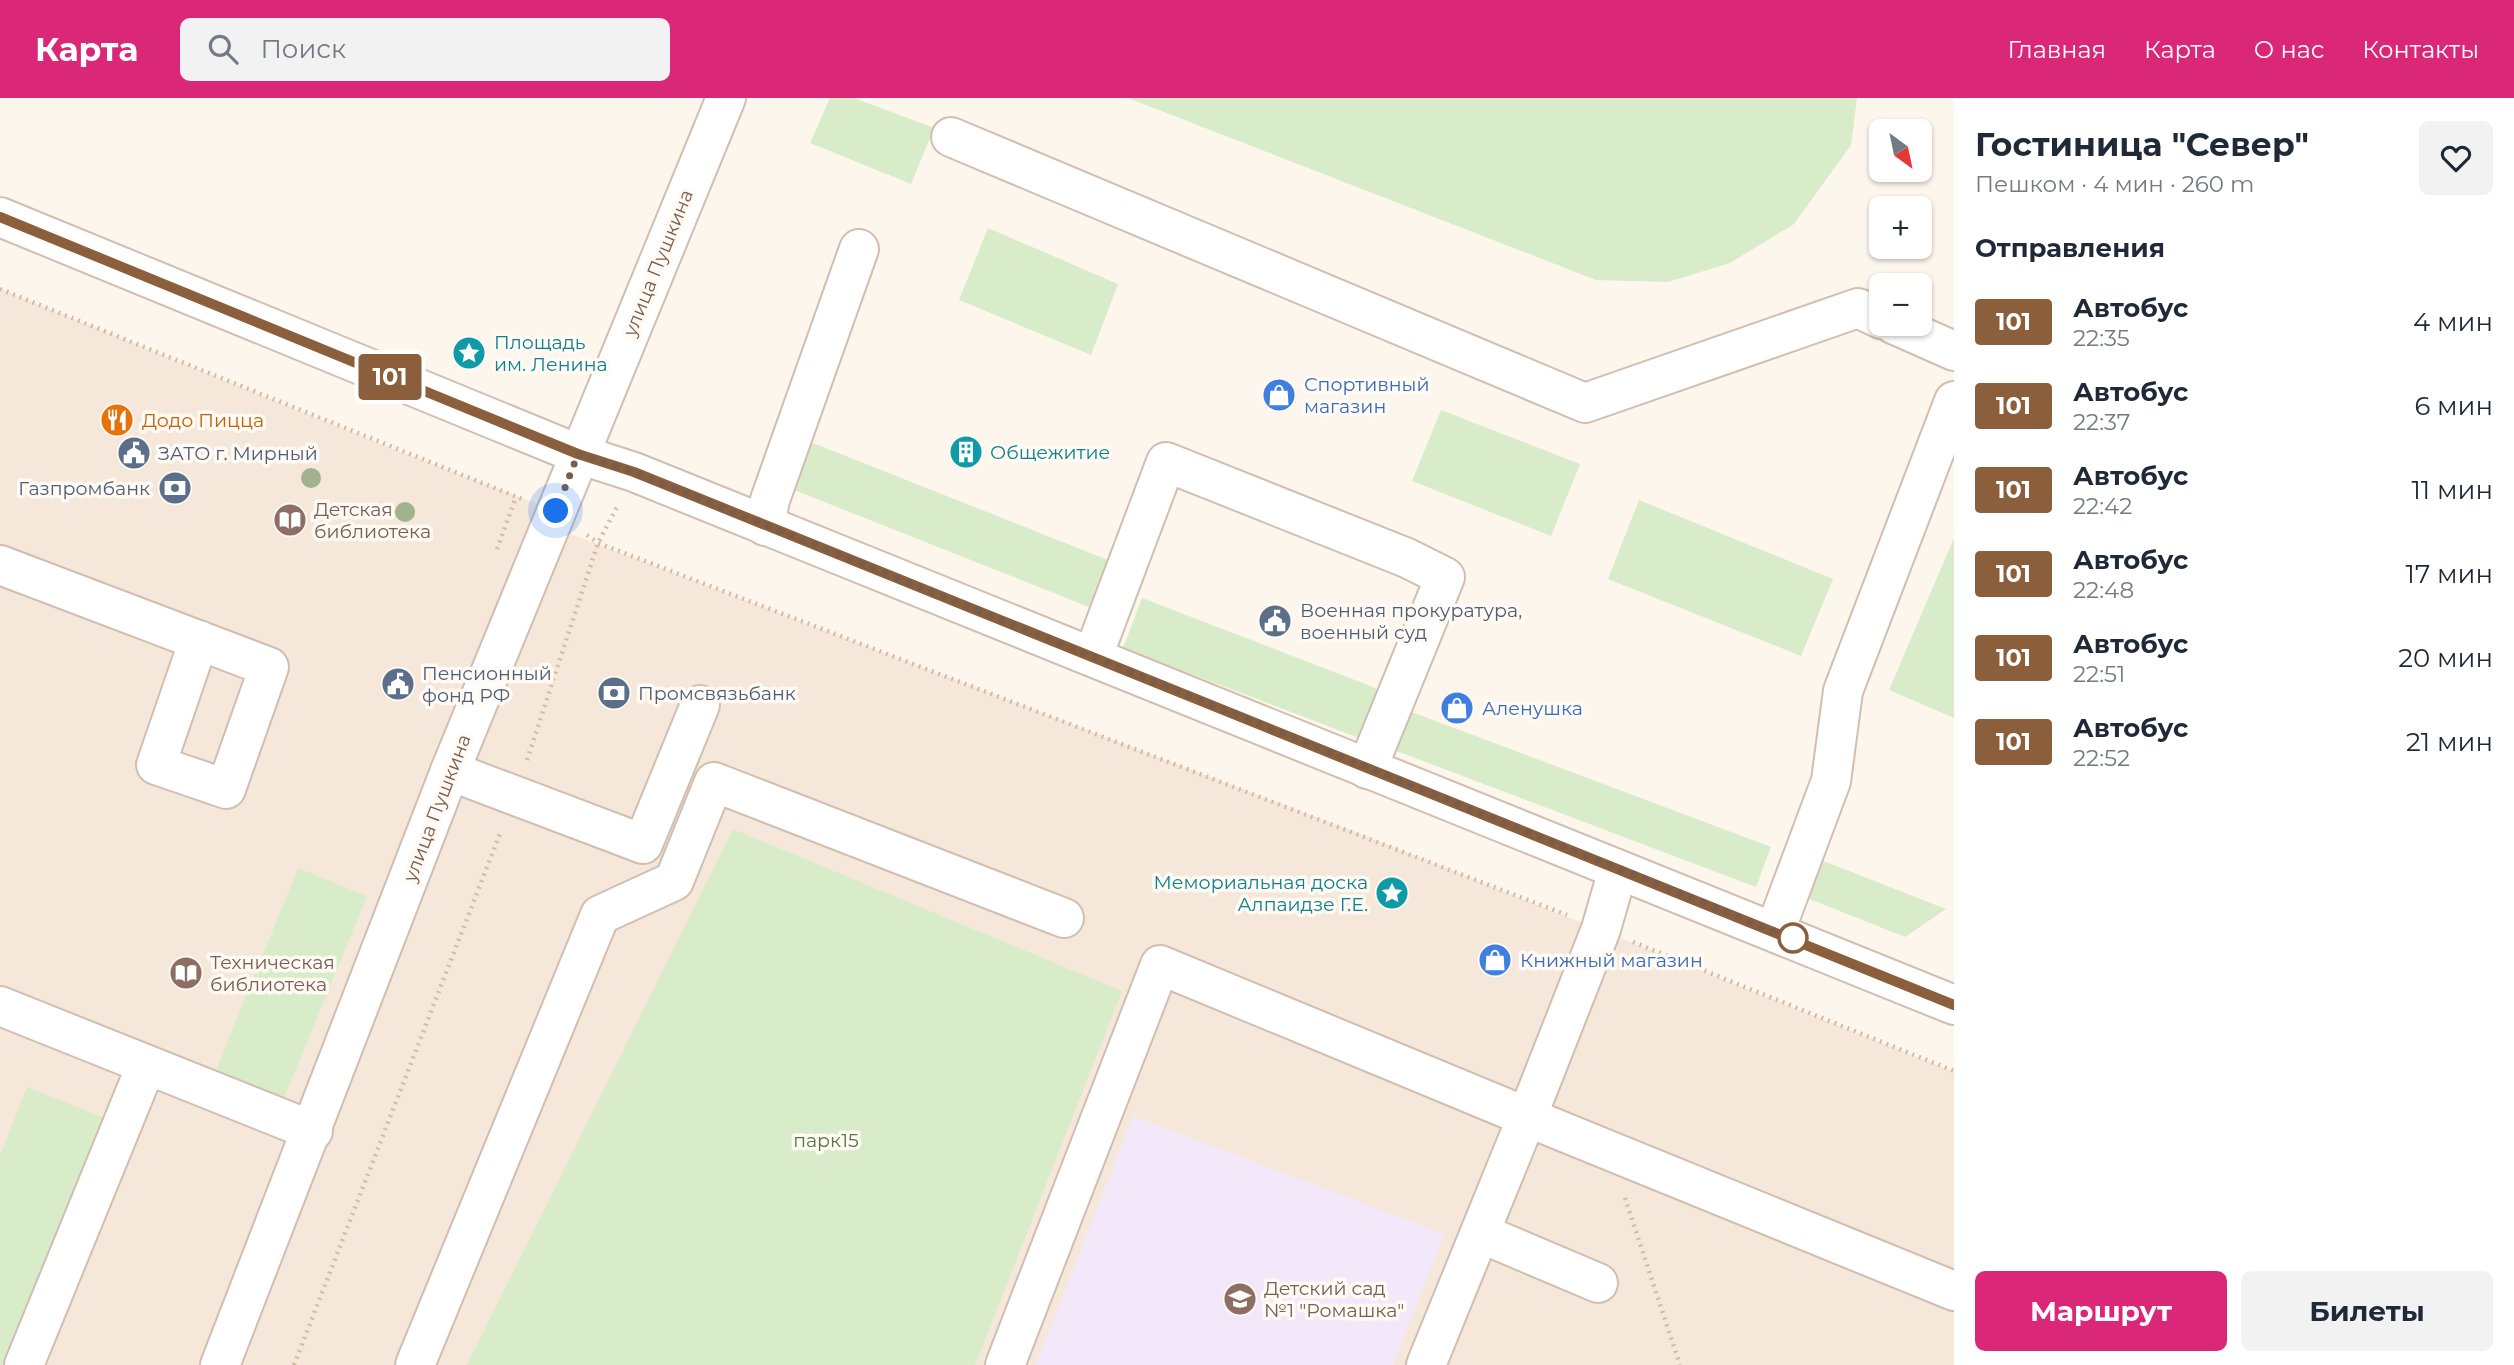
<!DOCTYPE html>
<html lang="ru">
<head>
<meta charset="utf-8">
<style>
	:root { --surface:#fff; --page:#f2f2f3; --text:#1f2937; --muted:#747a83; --accent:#db2777 }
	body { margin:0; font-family:Montserrat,sans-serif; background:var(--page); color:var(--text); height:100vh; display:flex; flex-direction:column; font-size:26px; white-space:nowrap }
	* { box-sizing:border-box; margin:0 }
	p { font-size:23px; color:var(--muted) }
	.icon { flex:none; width:38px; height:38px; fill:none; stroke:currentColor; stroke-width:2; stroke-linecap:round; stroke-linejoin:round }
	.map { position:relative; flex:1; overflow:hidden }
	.sheet { display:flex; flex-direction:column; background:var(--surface); width:560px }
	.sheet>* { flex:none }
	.badge { padding:0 14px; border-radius:5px; font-size:24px; line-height:46px }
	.needle { width:46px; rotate:147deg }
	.controls { position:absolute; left:1869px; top:21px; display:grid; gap:14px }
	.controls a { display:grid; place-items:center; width:63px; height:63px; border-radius:10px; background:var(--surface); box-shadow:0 2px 5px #0004; font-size:35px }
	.you { position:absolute; width:35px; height:35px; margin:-18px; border:5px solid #fff; border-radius:50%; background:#1a73e8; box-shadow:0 0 0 10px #1a73e833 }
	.map>.badge { position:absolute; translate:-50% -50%; box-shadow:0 0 0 4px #fff }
	h2 { padding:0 21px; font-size:26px; line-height:63px }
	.round { display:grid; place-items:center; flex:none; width:74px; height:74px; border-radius:10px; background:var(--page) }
	.summary { display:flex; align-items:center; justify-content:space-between; height:119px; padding:0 21px }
	h1 { font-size:33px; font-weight:700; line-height:52px }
	.cta { display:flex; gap:14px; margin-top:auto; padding:14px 21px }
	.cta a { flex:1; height:80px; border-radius:10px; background:var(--accent); color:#fff; font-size:28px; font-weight:700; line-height:80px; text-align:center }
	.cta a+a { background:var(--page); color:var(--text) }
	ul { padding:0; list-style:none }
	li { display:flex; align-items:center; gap:21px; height:84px; padding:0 21px }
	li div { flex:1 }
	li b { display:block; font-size:26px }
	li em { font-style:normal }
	li .badge { min-width:77px; font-weight:700; text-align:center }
	header { display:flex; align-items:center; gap:42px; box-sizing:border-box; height:98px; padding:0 35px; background:var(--accent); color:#fff }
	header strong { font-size:33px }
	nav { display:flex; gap:38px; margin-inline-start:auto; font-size:24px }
	.search { width:490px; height:63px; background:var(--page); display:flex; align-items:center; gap:18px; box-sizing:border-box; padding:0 24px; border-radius:10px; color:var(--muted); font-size:26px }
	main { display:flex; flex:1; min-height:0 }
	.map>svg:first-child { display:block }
</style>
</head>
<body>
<header>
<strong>Карта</strong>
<div class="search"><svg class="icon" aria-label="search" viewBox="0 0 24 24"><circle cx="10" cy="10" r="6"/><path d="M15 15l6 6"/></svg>Поиск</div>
<nav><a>Главная</a><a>Карта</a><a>О нас</a><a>Контакты</a></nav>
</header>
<main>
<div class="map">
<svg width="1954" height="1267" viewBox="0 0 1954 1267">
	<rect width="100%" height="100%" fill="#fdf6ec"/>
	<!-- residential -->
	<polygon fill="#f5e8da" points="0,191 401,354 556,413 571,436 1371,740 1954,974 1954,1267 0,1267"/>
	<!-- education -->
	<polygon fill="#f3e8fa" points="1133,1018 1444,1136 1393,1267 1036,1267"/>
	<!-- green -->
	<g fill="#d8ecc9">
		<polygon points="830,0 854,0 934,30 911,86 810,45"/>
		<polygon points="1128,0 1857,0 1851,47 1794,126 1730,165 1668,184 1596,182"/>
		<polygon points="988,130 1118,186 1091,257 959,202"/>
		<polygon points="1441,312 1580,366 1551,438 1412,383"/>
		<polygon points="798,339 1113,464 1094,511 779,386"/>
		<polygon points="1639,402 1833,481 1801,558 1608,481"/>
		<polygon points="1954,440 1954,620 1889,592"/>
		<polygon points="1142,500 1404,601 1385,650 1123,550"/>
		<polygon points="1409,613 1771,749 1756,789 1394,652"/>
		<polygon points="733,731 1122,893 975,1267 467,1267"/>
		<polygon points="1821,762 1946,811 1905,839 1807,800"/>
		<polygon points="298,770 367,798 281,1007 213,980"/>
		<polygon points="27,989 105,1020 6,1267 0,1267 0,1058"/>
	</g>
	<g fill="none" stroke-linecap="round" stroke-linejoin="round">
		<defs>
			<g id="minor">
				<polyline points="951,39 1585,305 1858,210 1881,221"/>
				<polyline points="0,119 578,356 634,374 1954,907"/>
				<polyline points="1893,226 1954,253"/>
				<polyline points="765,428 770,402 859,151"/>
				<polyline points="0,467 269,569 226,691 156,667 199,542"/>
				<polyline points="1093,558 1166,364 1407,460 1445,479 1367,671"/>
				<polyline points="450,673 643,746 700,607"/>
				<polyline points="1618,772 1601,831 1527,1019 1954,1193"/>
				<polyline points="1775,833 1831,683 1843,593 1954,303"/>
				<polyline points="0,908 313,1033"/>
				<polyline points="1480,1135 1598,1185"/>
				<polyline points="24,1267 146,968"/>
				<polyline points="220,1267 450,673 726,0"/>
				<polyline points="415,1267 600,817 674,783 714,684 1064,820"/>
				<polyline points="1005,1267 1160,867 1527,1019 1426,1267"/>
			</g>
		</defs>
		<!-- minor casing -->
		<use href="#minor" stroke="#d1beb0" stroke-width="42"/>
		<!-- path -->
		<g stroke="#d9b8a5" stroke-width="4.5" stroke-dasharray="2 5" stroke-linecap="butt">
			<polyline points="0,191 522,401"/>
			<polyline points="587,437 598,445 1567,817"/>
			<polyline points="497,451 516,399"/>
			<polyline points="527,662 598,445 618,407"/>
			<polyline points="1633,844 1954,973"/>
			<polyline points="1625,1100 1680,1267"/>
			<polyline points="294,1267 501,733"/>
		</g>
		<!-- minor -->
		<use href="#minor" stroke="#fff" stroke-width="38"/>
	</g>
	<!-- trees -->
	<g fill="#a0b28e">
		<circle cx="311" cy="380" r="10"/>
		<circle cx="405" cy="414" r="10"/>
	</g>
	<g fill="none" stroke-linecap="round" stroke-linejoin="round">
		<defs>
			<polyline id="line" points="0,119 578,356 634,374 1954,907"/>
		</defs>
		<!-- line casing -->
		<use href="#line" stroke="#fff" stroke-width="16"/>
		<!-- line -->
		<use href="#line" stroke="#8b5e3c" stroke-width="10"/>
		<!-- walk -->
		<polyline stroke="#7a5c4d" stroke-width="7" stroke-dasharray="0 12.6" points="556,413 578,356 634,374 1801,844 1793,840"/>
	</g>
	<!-- icons -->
	<defs>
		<symbol id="sight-disc" viewBox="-11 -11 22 22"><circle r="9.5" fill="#0f9aa8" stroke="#fffaf3"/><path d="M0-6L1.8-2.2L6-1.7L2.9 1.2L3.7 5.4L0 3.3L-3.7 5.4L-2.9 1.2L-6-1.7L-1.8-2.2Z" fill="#fff"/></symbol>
		<symbol id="shop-disc" viewBox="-11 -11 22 22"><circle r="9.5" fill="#3f7fe0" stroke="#fffaf3"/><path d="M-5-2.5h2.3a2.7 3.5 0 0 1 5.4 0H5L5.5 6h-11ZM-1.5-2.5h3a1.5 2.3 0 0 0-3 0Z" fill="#fff"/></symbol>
		<symbol id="restaurant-disc" viewBox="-11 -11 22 22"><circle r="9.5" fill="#e8710a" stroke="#fffaf3"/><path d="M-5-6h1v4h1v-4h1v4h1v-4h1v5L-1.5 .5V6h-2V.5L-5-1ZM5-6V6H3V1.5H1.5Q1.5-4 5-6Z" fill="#fff"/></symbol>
		<symbol id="building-disc" viewBox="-11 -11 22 22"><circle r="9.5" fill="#0f9aa8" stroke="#fffaf3"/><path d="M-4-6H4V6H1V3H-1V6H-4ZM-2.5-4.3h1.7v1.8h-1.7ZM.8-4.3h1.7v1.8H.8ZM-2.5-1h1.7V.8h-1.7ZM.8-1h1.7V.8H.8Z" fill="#fff"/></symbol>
		<symbol id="civic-disc" viewBox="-11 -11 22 22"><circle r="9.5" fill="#5c6f8a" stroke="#fffaf3"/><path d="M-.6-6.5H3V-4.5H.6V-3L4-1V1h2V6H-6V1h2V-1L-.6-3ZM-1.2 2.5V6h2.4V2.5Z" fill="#fff"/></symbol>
		<symbol id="bank-disc" viewBox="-11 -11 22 22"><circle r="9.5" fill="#5c6f8a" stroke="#fffaf3"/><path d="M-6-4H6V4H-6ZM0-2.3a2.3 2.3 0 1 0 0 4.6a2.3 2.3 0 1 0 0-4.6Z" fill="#fff"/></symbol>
		<symbol id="library-disc" viewBox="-11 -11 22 22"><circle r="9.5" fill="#8d6e63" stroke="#fffaf3"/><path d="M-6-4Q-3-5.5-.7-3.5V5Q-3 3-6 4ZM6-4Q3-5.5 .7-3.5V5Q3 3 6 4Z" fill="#fff"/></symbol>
		<symbol id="school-disc" viewBox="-11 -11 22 22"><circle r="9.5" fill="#8d6e63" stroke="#fffaf3"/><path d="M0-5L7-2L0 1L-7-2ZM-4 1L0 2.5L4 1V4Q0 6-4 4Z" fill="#fff"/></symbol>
	</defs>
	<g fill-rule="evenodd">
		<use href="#sight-disc" x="450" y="236" width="38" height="38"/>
		<use href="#shop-disc" x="1260" y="278" width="38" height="38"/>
		<use href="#restaurant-disc" x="98" y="303" width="38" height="38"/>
		<use href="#building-disc" x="947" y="335" width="38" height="38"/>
		<use href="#civic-disc" x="115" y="336" width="38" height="38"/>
		<use href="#bank-disc" x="156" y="371" width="38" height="38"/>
		<use href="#library-disc" x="271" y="403" width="38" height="38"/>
		<use href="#civic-disc" x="1256" y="504" width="38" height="38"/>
		<use href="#civic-disc" x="379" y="567" width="38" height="38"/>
		<use href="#bank-disc" x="595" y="576" width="38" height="38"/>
		<use href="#shop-disc" x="1438" y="591" width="38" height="38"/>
		<use href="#sight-disc" x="1373" y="776" width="38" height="38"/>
		<use href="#shop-disc" x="1476" y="843" width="38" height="38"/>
		<use href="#library-disc" x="167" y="856" width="38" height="38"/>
		<use href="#school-disc" x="1221" y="1182" width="38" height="38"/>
	</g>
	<!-- markers -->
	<circle fill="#fff" stroke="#8b5e3c" stroke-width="3.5" cx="1793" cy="840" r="14"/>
	<g text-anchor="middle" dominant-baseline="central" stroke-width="7" stroke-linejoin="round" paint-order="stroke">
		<!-- street labels -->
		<g font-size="19" fill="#7a5c4d" stroke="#fffaf3">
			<text transform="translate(658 165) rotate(-68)">улица Пушкина</text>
			<text transform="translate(437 710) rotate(-69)">улица Пушкина</text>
		</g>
		<!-- culture labels -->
		<g font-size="19" fill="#0d838f" stroke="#fffaf3" text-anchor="start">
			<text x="494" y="244">Площадь<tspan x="494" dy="22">им. Ленина</tspan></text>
			<text x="990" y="354">Общежитие</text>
			<text x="1368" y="784" text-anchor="end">Мемориальная доска<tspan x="1368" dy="22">Алпаидзе Г.Е.</tspan></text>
		</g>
		<!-- shop labels -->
		<g font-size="19" fill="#366cbe" stroke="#fffaf3" text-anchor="start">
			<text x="1304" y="286">Спортивный<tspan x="1304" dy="22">магазин</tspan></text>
			<text x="1482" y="610">Аленушка</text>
			<text x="1520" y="862">Книжный магазин</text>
		</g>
		<!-- food labels -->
		<g font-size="19" fill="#c56008" stroke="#fffaf3" text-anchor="start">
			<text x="142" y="322">Додо Пицца</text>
		</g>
		<!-- service labels -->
		<g font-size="19" fill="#4e5e75" stroke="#fffaf3" text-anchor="start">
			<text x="158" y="355">ЗАТО г. Мирный</text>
			<text x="150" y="390" text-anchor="end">Газпромбанк</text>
			<text x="1300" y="512">Военная прокуратура,<tspan x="1300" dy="22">военный суд</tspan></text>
			<text x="422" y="575">Пенсионный<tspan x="422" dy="22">фонд РФ</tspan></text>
			<text x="638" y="595">Промсвязьбанк</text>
		</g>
		<!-- education labels -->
		<g font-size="19" fill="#785e54" stroke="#fffaf3" text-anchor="start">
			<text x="314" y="411">Детская<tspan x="314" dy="22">библиотека</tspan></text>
			<text x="210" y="864">Техническая<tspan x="210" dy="22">библиотека</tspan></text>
			<text x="1264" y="1190">Детский сад<tspan x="1264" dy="22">№1 "Ромашка"</tspan></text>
		</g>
		<!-- park labels -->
		<g font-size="19" fill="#537a41" stroke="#fffaf3">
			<text x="826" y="1042">парк15</text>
		</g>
	</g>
</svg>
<div class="controls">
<a><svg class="needle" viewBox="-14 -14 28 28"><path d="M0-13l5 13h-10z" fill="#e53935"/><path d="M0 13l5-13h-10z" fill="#747a83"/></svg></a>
<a>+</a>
<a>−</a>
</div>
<div class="you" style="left:556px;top:413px"></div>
<b class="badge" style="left:390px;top:279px;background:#8b5e3c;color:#fff">101</b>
</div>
<section class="sheet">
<div class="summary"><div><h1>Гостиница &quot;Север&quot;</h1><p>Пешком · 4 мин · 260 m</p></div><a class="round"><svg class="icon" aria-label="heart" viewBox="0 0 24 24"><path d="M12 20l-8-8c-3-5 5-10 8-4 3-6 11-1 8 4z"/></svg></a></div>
<h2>Отправления</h2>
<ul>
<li><span class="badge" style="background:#8b5e3c;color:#fff">101</span><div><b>Автобус</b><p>22:35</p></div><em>4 мин</em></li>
<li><span class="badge" style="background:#8b5e3c;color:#fff">101</span><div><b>Автобус</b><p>22:37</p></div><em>6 мин</em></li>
<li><span class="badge" style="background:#8b5e3c;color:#fff">101</span><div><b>Автобус</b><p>22:42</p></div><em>11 мин</em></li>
<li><span class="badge" style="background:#8b5e3c;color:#fff">101</span><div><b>Автобус</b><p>22:48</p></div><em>17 мин</em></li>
<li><span class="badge" style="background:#8b5e3c;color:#fff">101</span><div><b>Автобус</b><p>22:51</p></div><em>20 мин</em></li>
<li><span class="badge" style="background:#8b5e3c;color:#fff">101</span><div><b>Автобус</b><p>22:52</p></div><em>21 мин</em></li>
</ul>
<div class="cta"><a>Маршрут</a><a>Билеты</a></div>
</section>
</main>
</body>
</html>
